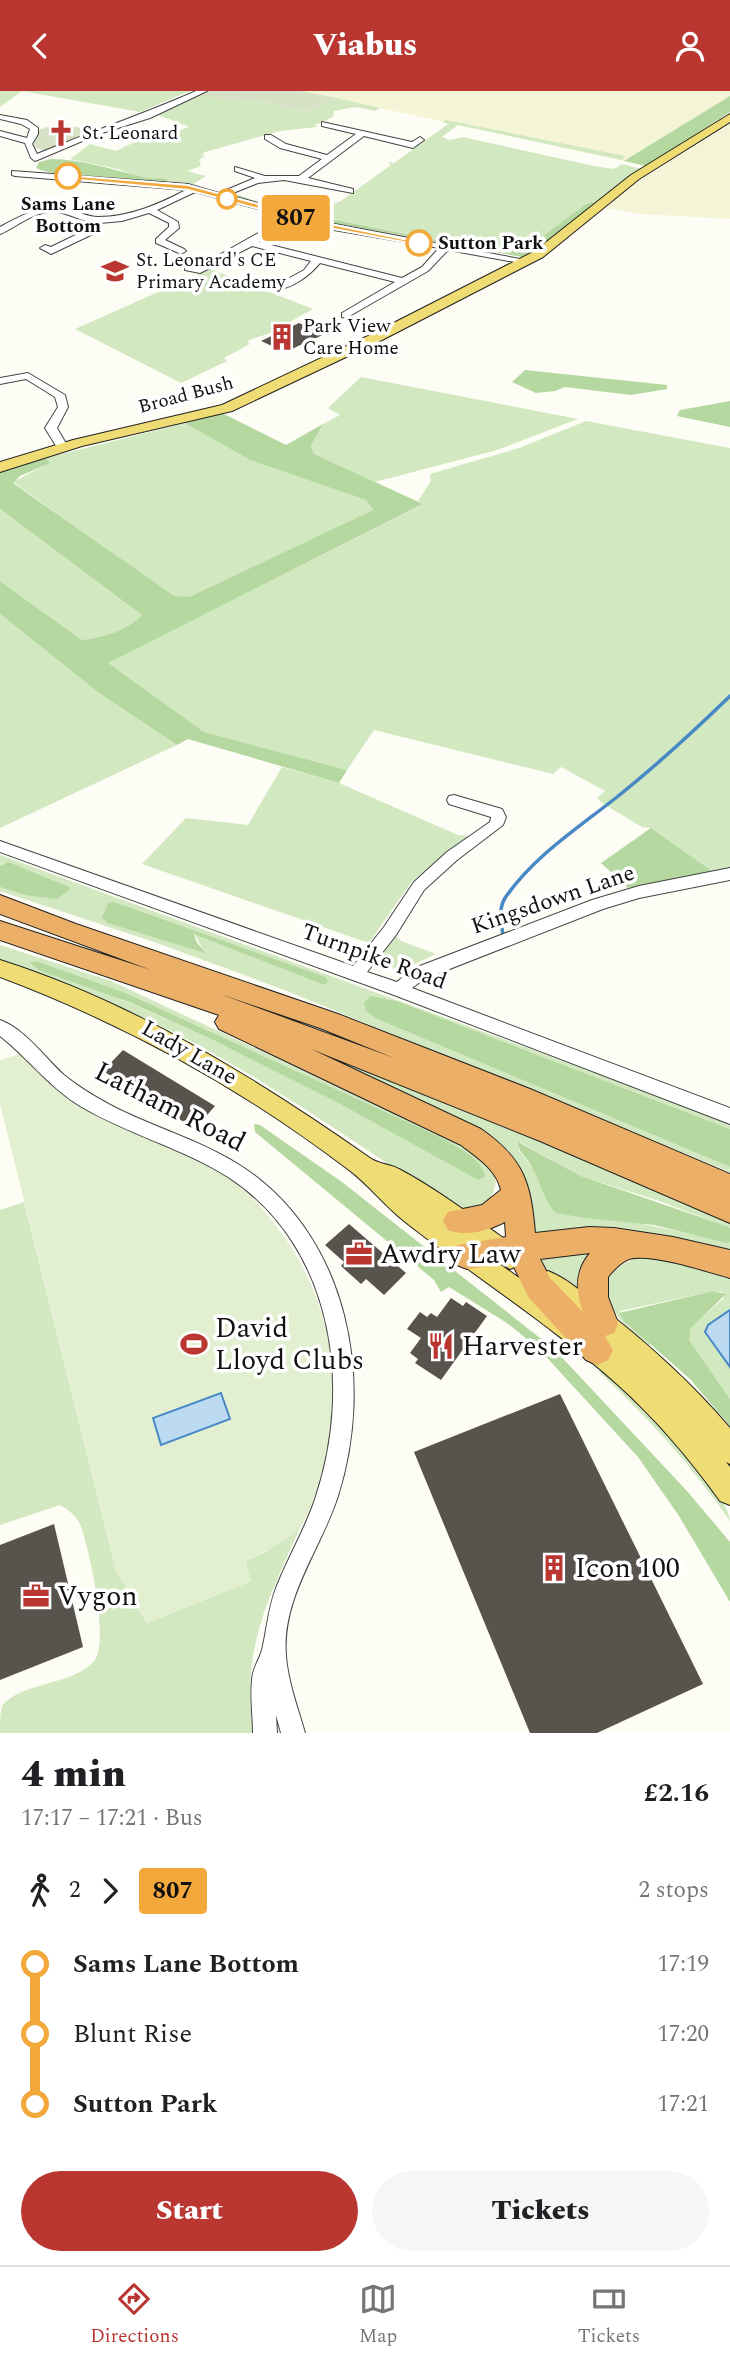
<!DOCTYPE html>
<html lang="en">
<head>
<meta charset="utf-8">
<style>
	:root { --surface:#fff; --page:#f6f6f6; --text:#202124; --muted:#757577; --line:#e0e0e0; --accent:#b93631 }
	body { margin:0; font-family:Spectral,serif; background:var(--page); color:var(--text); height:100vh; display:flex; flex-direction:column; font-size:26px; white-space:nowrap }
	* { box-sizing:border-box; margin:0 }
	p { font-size:23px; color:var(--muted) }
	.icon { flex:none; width:38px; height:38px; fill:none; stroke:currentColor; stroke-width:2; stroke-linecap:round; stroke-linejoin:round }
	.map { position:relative; height:1642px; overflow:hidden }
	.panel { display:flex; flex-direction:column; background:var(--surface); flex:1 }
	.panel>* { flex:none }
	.badge { padding:0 14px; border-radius:5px; font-size:24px; line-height:46px }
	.map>.badge { position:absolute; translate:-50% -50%; box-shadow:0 0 0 4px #fff }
	.legs { display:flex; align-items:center; gap:10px; height:77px; padding:0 21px; font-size:23px }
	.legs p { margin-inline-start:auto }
	.head { display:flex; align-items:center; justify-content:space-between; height:119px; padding:0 21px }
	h1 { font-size:38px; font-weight:800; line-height:52px }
	.action { display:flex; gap:14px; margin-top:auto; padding:14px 21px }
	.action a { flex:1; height:80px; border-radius:42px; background:var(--accent); color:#fff; font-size:28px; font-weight:800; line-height:80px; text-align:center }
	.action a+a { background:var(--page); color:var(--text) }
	ul { padding:0 21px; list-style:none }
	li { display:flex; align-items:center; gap:24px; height:70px; font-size:26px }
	li i { display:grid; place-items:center; width:10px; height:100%; margin:0 9px; background:currentColor }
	li i::after { content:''; width:18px; height:18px; margin:-9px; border:5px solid; border-radius:50%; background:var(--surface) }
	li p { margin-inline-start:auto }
	li:first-child i { background:linear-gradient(#0000 50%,currentColor 0) }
	li:last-child i { background:linear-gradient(currentColor 50%,#0000 0) }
	header { display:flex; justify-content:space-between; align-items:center; height:91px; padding:0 21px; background:var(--accent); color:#fff; font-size:32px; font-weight:800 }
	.tab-bar { display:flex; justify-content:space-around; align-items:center; height:98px; border-top:2px solid var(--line); background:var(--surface); font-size:19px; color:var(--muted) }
	.tab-bar a { display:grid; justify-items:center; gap:4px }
	.tab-bar .selected { color:var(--accent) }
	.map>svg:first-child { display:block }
</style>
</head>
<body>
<header><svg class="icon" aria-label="back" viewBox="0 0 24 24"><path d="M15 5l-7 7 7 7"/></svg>Viabus<svg class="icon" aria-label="person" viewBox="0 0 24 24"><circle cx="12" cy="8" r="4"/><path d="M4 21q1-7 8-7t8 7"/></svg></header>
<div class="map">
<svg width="730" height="1642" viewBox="0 0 730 1642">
	<rect width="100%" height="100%" fill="#fefdf5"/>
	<!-- farmland -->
	<g fill="#f4f4d6">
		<polygon points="302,0 730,0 730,5 624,70"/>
		<polygon points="730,33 730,128 641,123 607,117 622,101 648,84"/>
	</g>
	<!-- green -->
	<g fill="#d1e8c0" fill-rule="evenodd">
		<polygon points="0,0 190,0 140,21 22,0 0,16"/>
		<polygon points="196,5 262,11 308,21 336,7 380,17 375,20 355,16 334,20 333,26 315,34 317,36 280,40 205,61 202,64 205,65 199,69 201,75 187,80 206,85 192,94 137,85 118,78 70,68 90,53 116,60 145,46 154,49 189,36 156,23"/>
		<polygon points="446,29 625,65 622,69 458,34 442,46 450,49 463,46 594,75 614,78 622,73 645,79 598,110 545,152 520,165 308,123 341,110 391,74 388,71 394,72 448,33 443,31"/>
		<polygon points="210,178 313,218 270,242 247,250 250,253 224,267 227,270 181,292 75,238"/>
		<polygon points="361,286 578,328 497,359 375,391 314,363 311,355 323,333 340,324 328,317"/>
		<polygon points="586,330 730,357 730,777 712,780 651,737 642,736 602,712 597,707 605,700 561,676 553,683 374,639 347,679 204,641 107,572 418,416 423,413 418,410 431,390 430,383 519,357"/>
		<polygon points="186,332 250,369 366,409 373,419 189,506 174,506 13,391 49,372 46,367"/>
		<path d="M0 418 142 524C128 539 102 547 82 549L0 490Z"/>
		<polygon points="0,523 99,602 177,654 0,737"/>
		<polygon points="282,676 339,692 458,744 468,745 412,790 369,852 142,773 186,727 248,734"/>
		<path d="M0 764 730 1031V1038L400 911 366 920 377 928 730 1076V1081L287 900 157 852 0 800V796L25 804 4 772 0 775ZM114 811 328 890 194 842 202 857Z"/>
		<polygon points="394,843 401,850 436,863 402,879 375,873"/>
		<path d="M0 854 111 890 475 1060C499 1088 503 1088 482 1120L458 1118C360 1057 267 987 163 936 110 910 56 888 0 870ZM30 870 128 903 436 1044 469 1064 478 1089C337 1002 183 933 30 870Z"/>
		<path d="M299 950 730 1128V1137L662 1111 581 1085 521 1052 519 1060 536 1081 547 1108 633 1131 730 1151V1165L530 1153C531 1110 536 1084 500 1054L296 951Z"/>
		<path d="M24 1111 116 1480 147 1532 251 1490 245 1470 267 1460 302 1432C270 1506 239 1559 254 1642H0C0 1634 0 1622 2 1615 20 1591 75 1594 94 1570 110 1551 89 1456 80 1433 76 1424 68 1419 60 1414L0 1434V1119Z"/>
		<polygon points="592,1159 584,1171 577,1194 574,1196 536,1173 534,1165"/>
		<path d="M640 1166H653L730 1183V1308L689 1249V1238L724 1207 722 1201 713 1200 620 1220 624 1229 651 1253 646 1255C616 1227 577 1187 640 1166Z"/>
		<path d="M598 1280H605C629 1303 730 1400 730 1430 691 1374 648 1326 598 1280Z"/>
	</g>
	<!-- forest -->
	<g fill="#b4d8a0">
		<polygon points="730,5 730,21 646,75 624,70"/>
		<path d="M51 68C81 68 110 78 139 85 147 88 158 87 167 88V91C152 93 47 85 36 77L39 71Z"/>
		<polygon points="238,104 267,114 310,120 308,123 322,126 497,161 538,149 585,114 591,111 597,113 530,164 522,166 318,129 235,106"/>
		<polygon points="525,279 667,294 667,298 631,304 565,296 555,300 536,302 512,291"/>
		<polygon points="730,310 730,336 677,325 680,319"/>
		<path d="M222 322 286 354 323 333 311 355 314 363 423 413 108 572 204 641 347 679 339 692 188 648 177 654 99 602 0 523V490L82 549C102 547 128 539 142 524L0 418V381L44 365 50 372 20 385 13 392 174 505 189 506 373 419 366 409 250 369 185 332Z"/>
		<polygon points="651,737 712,780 628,797 601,772"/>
		<polygon points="8,771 69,796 69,799 57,808 25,804 0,796 0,775"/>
		<polygon points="114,811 325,886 328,890 326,893 322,893 194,843 196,850 205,862 108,832 102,827 108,812"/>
		<path d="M29 871H39L128 903 436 1044C451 1053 482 1066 485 1085L478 1089 337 1011 211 948 129 911 39 879Z"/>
		<polygon points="371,905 400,911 730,1038 730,1076 377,928 366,920 364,912"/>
		<polygon points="254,1033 260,1034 342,1091 554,1258 687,1400 730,1451 730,1511 679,1425 638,1366 538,1257 507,1232 449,1196 441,1201 434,1189 255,1041"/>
		<path d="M518 1051 581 1085 726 1135 730 1137V1151L727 1152 654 1134 585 1127 556 1122C542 1108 540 1086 528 1070 523 1063 518 1060 518 1051Z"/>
		<polygon points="713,1200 726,1203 690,1238 689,1249 730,1308 730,1335 690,1288 624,1230 619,1222"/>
	</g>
	<!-- cemetery -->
	<g fill="#d6e1c6">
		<polygon points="208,0 302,0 336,7 309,21 262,11 196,5"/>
		<path d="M61 32 92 40C75 48 51 68 33 55L38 39Z"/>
	</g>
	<!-- pitch -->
	<path fill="#e2f0d1" d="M20 963C80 1032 157 1041 228 1087 248 1100 263 1118 277 1136 323 1196 340 1266 330 1340 327 1364 315 1412 303 1432 291 1450 264 1461 246 1469L251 1490 147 1532 116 1480 0 1013V969Z"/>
	<!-- water -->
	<g fill="#bddaf3" stroke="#4889c5" stroke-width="2">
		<polygon points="730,1219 730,1276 705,1241 708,1234"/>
		<polygon points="221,1302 230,1328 161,1354 153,1327"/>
	</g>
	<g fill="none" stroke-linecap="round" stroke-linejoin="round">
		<!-- stream -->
		<path stroke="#4889c5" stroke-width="3.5" d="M503 844C501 831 498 819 505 807 534 765 578 737 617 706 657 674 694 640 730 605"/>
	</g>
	<!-- building -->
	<g fill="#59534e">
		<polygon points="299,232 325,243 285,261 261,250"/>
		<polygon points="123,959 215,1015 195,1038 160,1016 156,1019 134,1006 138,1002 103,980"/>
		<polygon points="349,1133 406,1182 384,1204 366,1188 361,1193 341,1175 344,1171 325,1154"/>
		<polygon points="451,1207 463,1215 466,1211 487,1225 441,1289 415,1272 418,1268 410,1262 421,1247 407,1238 420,1221 427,1226 431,1222 437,1226"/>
		<polygon points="560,1303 703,1593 597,1642 530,1642 414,1361"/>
		<polygon points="54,1433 83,1556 0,1589 0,1454"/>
	</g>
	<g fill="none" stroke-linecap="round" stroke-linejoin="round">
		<defs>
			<g id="minor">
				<path d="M196 0H207L150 27 99 43 35 70 31 67 25 52 0 45V40L27 47 30 38 21 33 0 28V24L27 29 38 37V43L32 53 37 63C90 41 144 23 196 0Z"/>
				<path d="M322 31 412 51 420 46 424 49 413 57 364 45 308 87 353 98V102L284 89 258 92 228 104 335 133 531 170 526 173 448 159 428 180 346 227 342 226V222L395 191 320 172C310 184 292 198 277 198V194L304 179 311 170 252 155 200 182 185 179V175L196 177 287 126 195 101 157 119 178 131 179 137 165 149 184 158 186 160 181 163 156 152V148L169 136V132L149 122 122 130 100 132 95 142 51 163 40 157 45 154 51 156 88 138 91 131C80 129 69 123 58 121 35 118 19 135 0 143V136C24 123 44 111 72 119 81 122 89 126 98 126 130 126 159 113 186 99L15 85 12 84V80L188 93 219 102 255 87 235 80V76L265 85H299L322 68 280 57 265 48V44H271L286 53 327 64 356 43 322 35ZM296 128 334 139 439 157 422 176 402 187 259 151Z"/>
				<polygon points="28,282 65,304 68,316 57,337 68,356 66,358 58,358 45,337 58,316 55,306 26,288 0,293 0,287"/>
				<polygon points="454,704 502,718 506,726 503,734 457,769 424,799 396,844 367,881 397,891 412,878 592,809 639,795 730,777 730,789 639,807 603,818 424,888 412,897 730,1017 730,1033 394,904 0,761 0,750 353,875 384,836 414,791 447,761 490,731 491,726 449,713 447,709 449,705"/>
				<path d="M0 929C25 938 45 967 64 984 81 998 99 1008 118 1018 161 1039 208 1052 247 1079 350 1151 374 1292 338 1405 321 1458 281 1507 286 1565 288 1591 298 1617 305 1642H281L276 1624 277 1642H253C253 1625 250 1606 252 1589 252 1579 259 1569 262 1559 267 1538 268 1518 276 1497 288 1466 306 1437 316 1405 353 1294 333 1154 228 1086 182 1057 127 1043 80 1015 49 996 28 967 0 945Z"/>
			</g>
			<g id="major">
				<polygon points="730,23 730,31 639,88 543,166 382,249 232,320 82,355 0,381 0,371 73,349 222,314 372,243 535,160 631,84"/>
				<path d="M0 869C135 912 254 986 370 1067 378 1073 390 1073 399 1078 439 1099 481 1132 519 1158L523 1166 519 1174 510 1178 491 1167 563 1218 539 1200 535 1192 539 1184 548 1180C566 1187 582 1201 597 1213 645 1250 691 1291 730 1337V1373L726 1371 730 1376V1414L720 1410C690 1368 656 1328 617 1293 551 1234 474 1185 404 1130 384 1114 369 1094 349 1079 243 998 125 933 0 886Z"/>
			</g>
			<path id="highway" d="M0 804 76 833 338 923 530 998 730 1083V1132L540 1050 311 958 481 1038C524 1068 531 1092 535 1142L589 1136 614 1137 673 1146 730 1159V1187C705 1180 660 1165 635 1167 625 1167 614 1178 608 1186V1206L618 1232 614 1242 605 1245 613 1259 608 1269 597 1274 586 1269 529 1207 512 1172 467 1178 457 1174 452 1164 457 1154 506 1146 505 1131C487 1140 467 1146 448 1139L443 1130 448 1121 482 1114 501 1099C496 1078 478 1067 461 1054L219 938 215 931 219 924 0 849V830L151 879 0 823ZM220 903 320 937 394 967ZM590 1162C575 1180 575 1200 583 1221L550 1187 540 1168Z"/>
		</defs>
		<!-- minor casing -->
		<use href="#minor" stroke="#444" stroke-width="2"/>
		<!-- major casing -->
		<use href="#major" stroke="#222" stroke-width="2"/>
		<!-- highway casing -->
		<use href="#highway" stroke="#222" stroke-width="2"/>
		<!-- minor -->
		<use href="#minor" fill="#fff" fill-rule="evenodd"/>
		<!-- major -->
		<use href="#major" fill="#efdc74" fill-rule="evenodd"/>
		<!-- highway -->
		<use href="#highway" fill="#ebaf67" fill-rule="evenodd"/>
	</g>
	<!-- line-1 -->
	<polygon fill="#f2a83b" stroke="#fff" stroke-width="2" points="65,84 188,94 335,134 423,152 419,154 334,138 188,99 68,88"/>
	<!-- icons -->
	<defs>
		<symbol id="church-bare" viewBox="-9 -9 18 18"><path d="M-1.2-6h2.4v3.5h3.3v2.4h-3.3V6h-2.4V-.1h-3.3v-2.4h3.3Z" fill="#b93631" stroke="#fff" stroke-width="2.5" paint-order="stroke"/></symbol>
		<symbol id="school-bare" viewBox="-9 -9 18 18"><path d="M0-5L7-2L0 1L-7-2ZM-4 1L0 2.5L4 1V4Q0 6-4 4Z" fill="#b93631" stroke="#fff" stroke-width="2.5" paint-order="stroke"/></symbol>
		<symbol id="building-bare" viewBox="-9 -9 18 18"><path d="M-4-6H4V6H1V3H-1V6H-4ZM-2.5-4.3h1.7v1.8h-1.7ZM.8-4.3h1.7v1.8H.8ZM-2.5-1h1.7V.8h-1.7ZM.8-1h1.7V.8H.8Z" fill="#b93631" stroke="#fff" stroke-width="2.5" paint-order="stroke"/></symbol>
		<symbol id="office-bare" viewBox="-9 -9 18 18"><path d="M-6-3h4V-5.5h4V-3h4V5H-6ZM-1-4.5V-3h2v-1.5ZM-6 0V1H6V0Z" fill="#b93631" stroke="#fff" stroke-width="2.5" paint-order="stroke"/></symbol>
		<symbol id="stadium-bare" viewBox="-9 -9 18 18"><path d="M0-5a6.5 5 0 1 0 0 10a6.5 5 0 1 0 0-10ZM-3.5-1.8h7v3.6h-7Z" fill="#b93631" stroke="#fff" stroke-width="2.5" paint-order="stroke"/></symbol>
		<symbol id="restaurant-bare" viewBox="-9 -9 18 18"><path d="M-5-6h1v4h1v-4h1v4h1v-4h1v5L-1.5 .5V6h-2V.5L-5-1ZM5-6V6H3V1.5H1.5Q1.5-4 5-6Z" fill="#b93631" stroke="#fff" stroke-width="2.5" paint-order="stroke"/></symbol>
	</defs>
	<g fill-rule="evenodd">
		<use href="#church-bare" x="42" y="23" width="38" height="38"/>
		<use href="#school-bare" x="96" y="161" width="38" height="38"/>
		<use href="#building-bare" x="263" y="227" width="38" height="38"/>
		<use href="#office-bare" x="340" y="1144" width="38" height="38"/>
		<use href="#stadium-bare" x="175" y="1234" width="38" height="38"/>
		<use href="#restaurant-bare" x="422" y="1236" width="38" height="38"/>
		<use href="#building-bare" x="535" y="1458" width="38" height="38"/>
		<use href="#office-bare" x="17" y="1486" width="38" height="38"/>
	</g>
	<!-- markers -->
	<g fill="#fff" stroke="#f2a83b" stroke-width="3.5">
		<circle cx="68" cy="85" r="12"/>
		<circle cx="227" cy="108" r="9"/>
		<circle cx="419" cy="152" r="12"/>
	</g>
	<g text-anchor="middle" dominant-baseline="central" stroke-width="7" stroke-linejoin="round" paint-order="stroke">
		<!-- far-poi labels -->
		<g font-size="19" fill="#111" stroke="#fff" text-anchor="start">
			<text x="82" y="42">St. Leonard</text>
			<text x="136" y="169">St. Leonard's CE<tspan x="136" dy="22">Primary Academy</tspan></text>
			<text x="303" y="235">Park View<tspan x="303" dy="22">Care Home</tspan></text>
		</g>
		<!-- far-stop labels -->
		<g font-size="19" font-weight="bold" fill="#111" stroke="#fff">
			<text x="68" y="113">Sams Lane<tspan x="68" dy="22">Bottom</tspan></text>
			<text x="438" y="152" text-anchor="start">Sutton Park</text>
		</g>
		<!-- far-street labels -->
		<g font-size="19" fill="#111" stroke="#fff">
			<text transform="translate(186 304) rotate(-15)">Broad Bush</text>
		</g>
		<!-- street labels -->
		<g font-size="23" fill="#111" stroke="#fff">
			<text transform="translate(553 809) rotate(-19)">Kingsdown Lane</text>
			<text transform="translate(374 866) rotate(20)">Turnpike Road</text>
			<text transform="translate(189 962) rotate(30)">Lady Lane</text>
		</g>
		<!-- near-street labels -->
		<g font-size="28" fill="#111" stroke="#fff">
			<text transform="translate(170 1016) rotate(27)">Latham Road</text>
		</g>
		<!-- near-poi labels -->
		<g font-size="28" fill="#111" stroke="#fff" text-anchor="start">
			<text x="380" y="1163">Awdry Law</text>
			<text x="215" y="1237">David<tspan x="215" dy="32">Lloyd Clubs</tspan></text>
			<text x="462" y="1255">Harvester</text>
			<text x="575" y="1477">Icon 100</text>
			<text x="57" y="1505">Vygon</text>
		</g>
	</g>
</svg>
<b class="badge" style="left:296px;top:127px;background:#f2a83b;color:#111">807</b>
</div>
<section class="panel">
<div class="head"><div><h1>4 min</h1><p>17:17 – 17:21 · Bus</p></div><b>£2.16</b></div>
<div class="legs"><svg class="icon" aria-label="walk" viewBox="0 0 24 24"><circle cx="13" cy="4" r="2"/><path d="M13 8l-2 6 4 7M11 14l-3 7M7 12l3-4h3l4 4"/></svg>2<svg class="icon" aria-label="forward" viewBox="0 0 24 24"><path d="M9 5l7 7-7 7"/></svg><b class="badge" style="background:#f2a83b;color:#111">807</b><p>2 stops</p></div>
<ul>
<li><i style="color:#f2a83b"></i><b>Sams Lane Bottom</b><p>17:19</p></li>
<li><i style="color:#f2a83b"></i><span>Blunt Rise</span><p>17:20</p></li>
<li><i style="color:#f2a83b"></i><b>Sutton Park</b><p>17:21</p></li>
</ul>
<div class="action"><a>Start</a><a>Tickets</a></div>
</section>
<nav class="tab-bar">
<a class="selected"><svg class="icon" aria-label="directions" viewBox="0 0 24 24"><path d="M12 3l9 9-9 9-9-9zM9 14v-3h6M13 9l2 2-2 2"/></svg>Directions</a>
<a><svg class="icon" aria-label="map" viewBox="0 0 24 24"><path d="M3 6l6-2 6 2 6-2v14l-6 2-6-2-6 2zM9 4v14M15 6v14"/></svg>Map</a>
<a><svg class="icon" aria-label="tickets" viewBox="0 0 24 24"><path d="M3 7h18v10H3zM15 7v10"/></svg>Tickets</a>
</nav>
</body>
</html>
